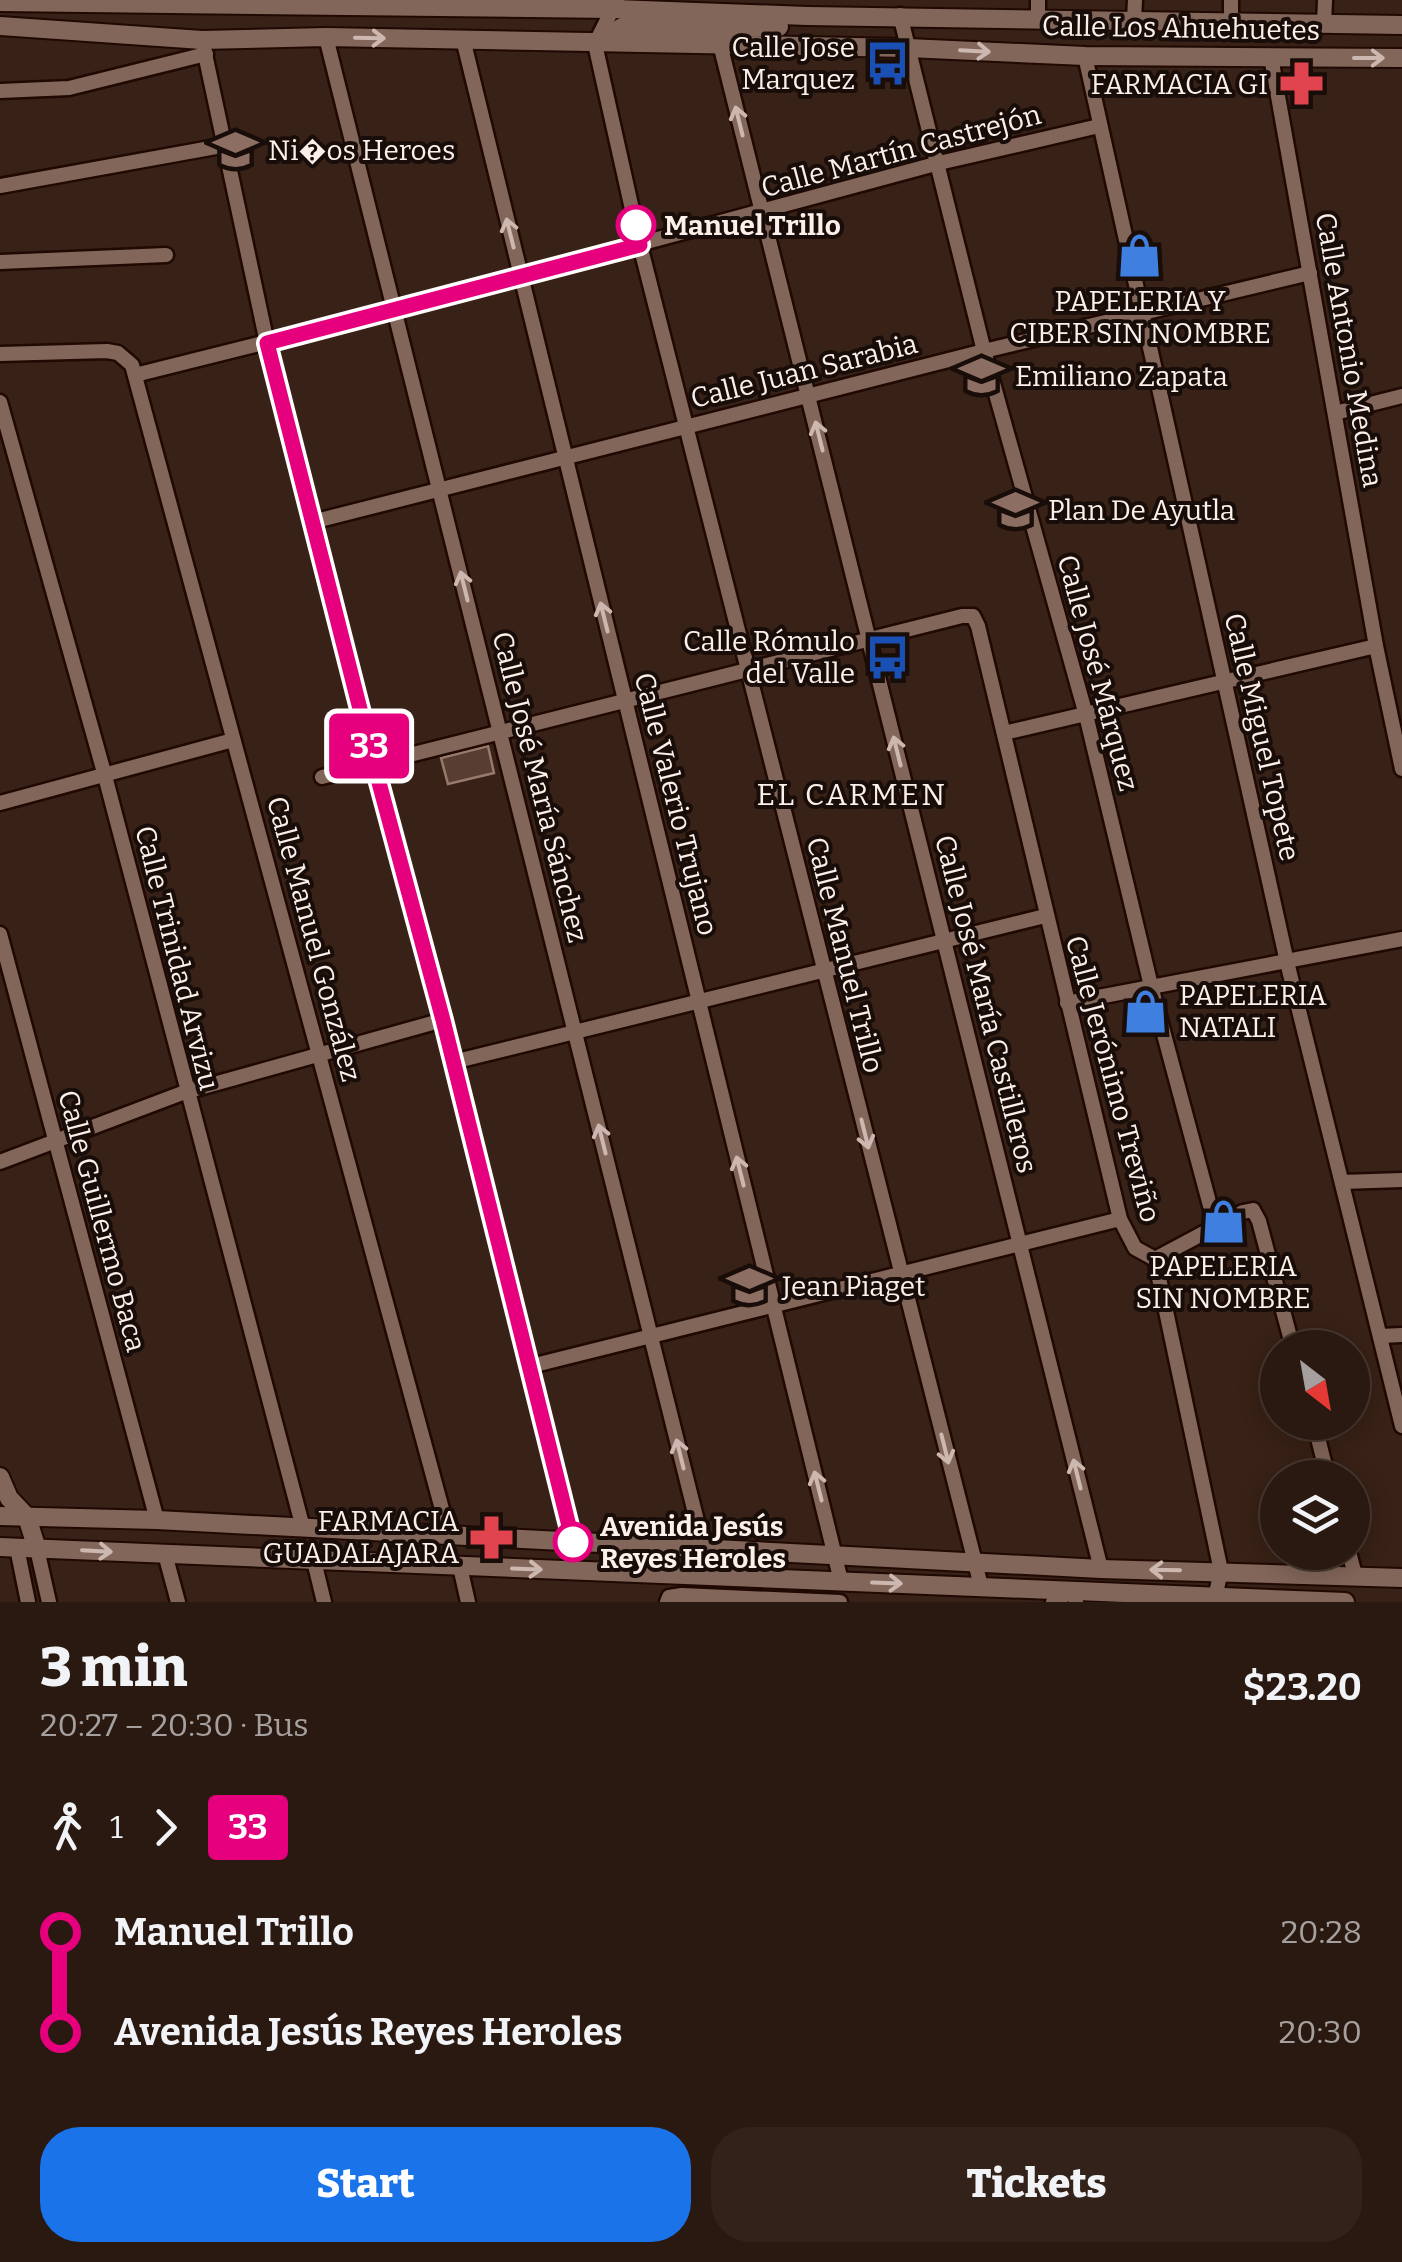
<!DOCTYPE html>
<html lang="en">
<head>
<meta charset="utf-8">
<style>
	:root { --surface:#2a1910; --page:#322219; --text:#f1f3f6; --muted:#a5a09f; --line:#463830; --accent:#1a73e8 }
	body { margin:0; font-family:Bitter,serif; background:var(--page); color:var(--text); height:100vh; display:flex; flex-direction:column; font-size:38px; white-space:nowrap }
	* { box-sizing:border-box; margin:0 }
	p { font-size:32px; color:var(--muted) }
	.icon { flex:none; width:55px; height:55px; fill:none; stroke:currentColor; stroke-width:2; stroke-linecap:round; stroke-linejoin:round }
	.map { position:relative; height:1602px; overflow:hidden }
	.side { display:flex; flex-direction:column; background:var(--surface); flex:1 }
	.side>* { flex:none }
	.badge { padding:0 20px; border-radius:8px; font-size:35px; line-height:65px }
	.needle { width:65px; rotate:149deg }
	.controls { position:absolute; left:1260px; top:1330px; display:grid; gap:20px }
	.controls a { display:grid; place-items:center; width:110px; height:110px; border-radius:50%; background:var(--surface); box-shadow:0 5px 25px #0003,0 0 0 2px var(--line); font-size:50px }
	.map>.badge { position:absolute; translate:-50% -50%; box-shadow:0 0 0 5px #fff }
	.legs { display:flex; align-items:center; gap:15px; height:110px; padding:0 40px; font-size:32px }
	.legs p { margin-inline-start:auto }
	.head { display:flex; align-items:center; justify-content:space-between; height:170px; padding:0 40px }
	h1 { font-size:55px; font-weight:800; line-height:75px }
	.cta { display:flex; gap:20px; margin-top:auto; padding:20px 40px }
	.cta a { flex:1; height:115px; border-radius:40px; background:var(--accent); color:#fff; font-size:40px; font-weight:800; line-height:115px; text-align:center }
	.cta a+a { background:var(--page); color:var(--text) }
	ul { padding:0 40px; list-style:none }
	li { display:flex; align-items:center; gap:35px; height:100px; font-size:38px }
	li i { display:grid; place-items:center; width:15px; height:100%; margin:0 12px; background:currentColor }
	li i::after { content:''; width:25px; height:25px; margin:-12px; border:8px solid; border-radius:50%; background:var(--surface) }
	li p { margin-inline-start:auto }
	li:first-child i { background:linear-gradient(#0000 50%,currentColor 0) }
	li:last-child i { background:linear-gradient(currentColor 50%,#0000 0) }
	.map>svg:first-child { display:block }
</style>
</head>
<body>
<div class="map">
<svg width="1402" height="1602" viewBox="0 0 1402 1602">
	<rect width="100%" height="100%" fill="#382116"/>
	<!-- building -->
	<polygon fill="#583e32" stroke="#977a6c" stroke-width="2.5" points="488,746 494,773 448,784 441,758"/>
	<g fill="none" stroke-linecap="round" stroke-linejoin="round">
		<defs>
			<g id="street">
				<polyline points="617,0 595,44 640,245 981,1586"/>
				<polyline points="900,15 984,351 1086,715 1151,986 1216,1228"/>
				<polyline points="1038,18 1038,0"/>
				<polyline points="1134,19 1135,0"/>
				<polyline points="1231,22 1231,0"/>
				<polyline points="1324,24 1325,0"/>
				<polyline points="326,37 704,1549"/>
				<polyline points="463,39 841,1581"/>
				<polyline points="202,40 267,343 374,764 443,1020 573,1542"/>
				<polyline points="720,44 1101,1569"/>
				<polyline points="1085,56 1287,962 1402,1426"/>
				<polyline points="1271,57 1376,646 1402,769"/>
				<polyline points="0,91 69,88 206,54"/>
				<polyline points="0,186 227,145"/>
				<polyline points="0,262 166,255"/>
				<polyline points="0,354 107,351 118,353 132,365 449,1535"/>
				<polyline points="135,375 395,310 939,163 1099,126"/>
				<polyline points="0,402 105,776 303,1528"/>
				<polyline points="1335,413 1402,396"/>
				<polyline points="312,522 984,351 1310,273"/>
				<polyline points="1004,733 1376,646"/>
				<polyline points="322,777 962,616 973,616 978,626 1120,1219 1135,1248 1155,1259 1221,1571 1214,1602"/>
				<polyline points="0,803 233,740"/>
				<polyline points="0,934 157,1520"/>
				<polyline points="1067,1003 1402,939"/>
				<polyline points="453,1062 1045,916"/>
				<polyline points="0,1162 185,1092 443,1020"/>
				<polyline points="1342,1182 1402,1180"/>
				<polyline points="1155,1259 1243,1212 1253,1210 1259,1221 1293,1348"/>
				<polyline points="1380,1336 1402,1335"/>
				<polyline points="531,1366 1120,1219"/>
				<polyline points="1314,1422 1328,1478"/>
				<polyline points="17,1548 28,1602"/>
				<polyline points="37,1549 49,1602"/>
				<polyline points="1349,1552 1355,1575"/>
				<polyline points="165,1554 178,1602"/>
				<polyline points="314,1561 324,1602"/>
				<polyline points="460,1567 468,1602"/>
				<polyline points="667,1602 669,1597 682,1595 840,1602"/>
				<polyline points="1053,1602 1074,1590 1076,1602"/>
			</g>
			<g id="secondary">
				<polyline points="0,2 615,9 807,16 1402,25"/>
				<polyline points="0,26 202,40 326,37 908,48 1085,56 1402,58"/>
				<polyline points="595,44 622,27 779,27"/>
				<polyline points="0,1477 9,1498 27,1517 37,1549"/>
				<polyline points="0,1516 157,1520 1101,1569 1402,1578"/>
				<polyline points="0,1547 1345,1602"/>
			</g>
		</defs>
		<!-- street casing -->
		<use href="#street" stroke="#1f0902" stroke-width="19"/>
		<!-- secondary casing -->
		<use href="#secondary" stroke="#1f0902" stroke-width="22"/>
		<!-- street -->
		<use href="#street" stroke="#83665a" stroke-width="14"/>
		<!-- secondary -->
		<use href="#secondary" stroke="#83665a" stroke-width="18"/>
	</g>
	<!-- one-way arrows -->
	<defs><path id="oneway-shaft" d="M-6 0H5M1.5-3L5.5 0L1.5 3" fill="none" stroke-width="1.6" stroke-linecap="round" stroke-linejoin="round" transform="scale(2.5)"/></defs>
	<g stroke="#ccb8b0">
		<use href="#oneway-shaft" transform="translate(370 38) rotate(1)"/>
		<use href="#oneway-shaft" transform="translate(975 51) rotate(3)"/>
		<use href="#oneway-shaft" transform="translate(1369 58)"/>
		<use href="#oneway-shaft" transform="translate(739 121) rotate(-104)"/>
		<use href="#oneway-shaft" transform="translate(510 233) rotate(-104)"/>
		<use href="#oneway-shaft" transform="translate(819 436) rotate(-104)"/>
		<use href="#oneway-shaft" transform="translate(464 586) rotate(-104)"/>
		<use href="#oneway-shaft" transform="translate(604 617) rotate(-104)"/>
		<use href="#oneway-shaft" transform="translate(897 751) rotate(-104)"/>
		<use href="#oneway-shaft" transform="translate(865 1134) rotate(76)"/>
		<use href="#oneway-shaft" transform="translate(602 1139) rotate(-104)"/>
		<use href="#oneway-shaft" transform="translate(740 1171) rotate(-104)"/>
		<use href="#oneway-shaft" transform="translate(945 1449) rotate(76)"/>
		<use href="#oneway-shaft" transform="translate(680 1454) rotate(-104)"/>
		<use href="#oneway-shaft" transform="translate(1077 1474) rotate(-104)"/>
		<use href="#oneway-shaft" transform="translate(818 1486) rotate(-104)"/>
		<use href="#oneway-shaft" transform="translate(97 1551) rotate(3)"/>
		<use href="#oneway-shaft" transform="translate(527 1569) rotate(2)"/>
		<use href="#oneway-shaft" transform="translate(1165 1570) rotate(-179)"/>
		<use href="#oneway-shaft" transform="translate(887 1583) rotate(2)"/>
	</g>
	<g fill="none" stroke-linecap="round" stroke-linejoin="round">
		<defs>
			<polyline id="line-1" points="573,1542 443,1020 374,764 267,343 640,245 636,225"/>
		</defs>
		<!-- line-1 casing -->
		<use href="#line-1" stroke="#fff" stroke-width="22"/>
		<!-- line-1 -->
		<use href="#line-1" stroke="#e6007e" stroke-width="15"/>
	</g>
	<!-- icons -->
	<defs>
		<symbol id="bus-bare" viewBox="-9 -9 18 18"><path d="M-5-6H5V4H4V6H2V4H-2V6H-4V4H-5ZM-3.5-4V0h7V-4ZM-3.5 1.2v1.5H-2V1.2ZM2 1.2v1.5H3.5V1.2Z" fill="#1a4fb4" stroke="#180d09" stroke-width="2.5" paint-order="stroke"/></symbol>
		<symbol id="pharmacy-bare" viewBox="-9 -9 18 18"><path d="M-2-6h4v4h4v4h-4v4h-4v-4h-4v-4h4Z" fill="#e0444e" stroke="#180d09" stroke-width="2.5" paint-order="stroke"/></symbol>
		<symbol id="school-bare" viewBox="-9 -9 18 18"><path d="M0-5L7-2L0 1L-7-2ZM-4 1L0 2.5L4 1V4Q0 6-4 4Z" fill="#8d6e63" stroke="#180d09" stroke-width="2.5" paint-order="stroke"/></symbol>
		<symbol id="shop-bare" viewBox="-9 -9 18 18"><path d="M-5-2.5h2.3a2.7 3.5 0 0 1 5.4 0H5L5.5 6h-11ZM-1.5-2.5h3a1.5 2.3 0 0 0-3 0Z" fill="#3f7fe0" stroke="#180d09" stroke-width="2.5" paint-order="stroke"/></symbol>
	</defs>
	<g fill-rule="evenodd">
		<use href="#bus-bare" x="856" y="32" width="63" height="63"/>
		<use href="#pharmacy-bare" x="1270" y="52" width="63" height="63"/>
		<use href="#school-bare" x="204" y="118" width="63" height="63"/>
		<use href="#shop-bare" x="1108" y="224" width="63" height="63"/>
		<use href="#school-bare" x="950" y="344" width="63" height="63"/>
		<use href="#school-bare" x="984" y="478" width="63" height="63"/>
		<use href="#bus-bare" x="856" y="626" width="63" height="63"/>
		<use href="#shop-bare" x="1114" y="980" width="63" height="63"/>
		<use href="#shop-bare" x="1192" y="1190" width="63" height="63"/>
		<use href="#school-bare" x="718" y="1254" width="63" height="63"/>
		<use href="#pharmacy-bare" x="460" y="1506" width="63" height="63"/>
	</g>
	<!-- markers -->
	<g fill="#fff" stroke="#e6007e" stroke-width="5">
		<circle cx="636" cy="225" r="18"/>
		<circle cx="573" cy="1542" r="18"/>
	</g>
	<g text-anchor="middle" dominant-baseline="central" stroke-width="8" stroke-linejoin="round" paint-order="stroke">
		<!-- street labels -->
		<g font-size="28" fill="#fdefe9" stroke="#180d09">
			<text transform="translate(1181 28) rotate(1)">Calle Los Ahuehuetes</text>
			<text transform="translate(901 151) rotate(-15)">Calle Martín Castrejón</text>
			<text transform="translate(1349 350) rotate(80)">Calle Antonio Medina</text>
			<text transform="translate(804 371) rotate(-14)">Calle Juan Sarabia</text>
			<text transform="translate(1098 673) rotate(75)">Calle José Márquez</text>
			<text transform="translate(1262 737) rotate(77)">Calle Miguel Topete</text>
			<text transform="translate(540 787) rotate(76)">Calle José María Sánchez</text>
			<text transform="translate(676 804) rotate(76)">Calle Valerio Trujano</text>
			<text transform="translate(314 939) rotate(75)">Calle Manuel González</text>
			<text transform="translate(845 955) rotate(76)">Calle Manuel Trillo</text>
			<text transform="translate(177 958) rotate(76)">Calle Trinidad Arvizu</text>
			<text transform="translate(986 1004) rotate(76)">Calle José María Castilleros</text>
			<text transform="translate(1113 1079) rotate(75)">Calle Jerónimo Treviño</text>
			<text transform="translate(102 1221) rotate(75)">Calle Guillermo Baca</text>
		</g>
		<!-- poi labels -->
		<g font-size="28" fill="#fdefe9" stroke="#180d09" text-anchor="start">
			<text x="855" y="47" text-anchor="end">Calle Jose<tspan x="855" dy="32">Marquez</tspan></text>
			<text x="1268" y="84" text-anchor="end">FARMACIA GI</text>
			<text x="268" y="150">Ni�os Heroes</text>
			<text x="1140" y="301" text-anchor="middle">PAPELERIA Y<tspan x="1140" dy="32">CIBER SIN NOMBRE</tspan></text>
			<text x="1015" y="376">Emiliano Zapata</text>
			<text x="1048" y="510">Plan De Ayutla</text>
			<text x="855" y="641" text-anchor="end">Calle Rómulo<tspan x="855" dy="32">del Valle</tspan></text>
			<text x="1179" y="995">PAPELERIA<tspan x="1179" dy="32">NATALI</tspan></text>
			<text x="1223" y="1266" text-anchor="middle">PAPELERIA<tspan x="1223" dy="32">SIN NOMBRE</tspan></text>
			<text x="782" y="1286">Jean Piaget</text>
			<text x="459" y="1521" text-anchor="end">FARMACIA<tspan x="459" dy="32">GUADALAJARA</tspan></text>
		</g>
		<!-- stop labels -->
		<g font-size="28" font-weight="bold" fill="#fdefe9" stroke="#180d09" text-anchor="start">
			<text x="664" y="225">Manuel Trillo</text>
			<text x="600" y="1526">Avenida Jesús<tspan x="600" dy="32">Reyes Heroles</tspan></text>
		</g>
		<!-- neighbourhood labels -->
		<g font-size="30" letter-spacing="2.5" fill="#fdefe9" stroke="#180d09">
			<text x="852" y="795">EL CARMEN</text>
		</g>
	</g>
</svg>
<div class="controls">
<a><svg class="needle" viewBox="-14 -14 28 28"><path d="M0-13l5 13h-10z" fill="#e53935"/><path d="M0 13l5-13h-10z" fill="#a5a09f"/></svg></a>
<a><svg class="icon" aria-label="layers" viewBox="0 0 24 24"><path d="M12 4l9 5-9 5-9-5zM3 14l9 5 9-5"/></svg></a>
</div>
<b class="badge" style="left:369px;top:746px;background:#e6007e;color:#fff">33</b>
</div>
<section class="side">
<div class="head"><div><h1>3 min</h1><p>20:27 – 20:30 · Bus</p></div><b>$23.20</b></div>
<div class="legs"><svg class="icon" aria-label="walk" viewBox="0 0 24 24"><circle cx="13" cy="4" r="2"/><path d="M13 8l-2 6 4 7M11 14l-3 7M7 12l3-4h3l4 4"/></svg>1<svg class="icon" aria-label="forward" viewBox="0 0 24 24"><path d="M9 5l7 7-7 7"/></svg><b class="badge" style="background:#e6007e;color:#fff">33</b></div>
<ul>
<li><i style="color:#e6007e"></i><b>Manuel Trillo</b><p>20:28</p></li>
<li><i style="color:#e6007e"></i><b>Avenida Jesús Reyes Heroles</b><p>20:30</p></li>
</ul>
<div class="cta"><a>Start</a><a>Tickets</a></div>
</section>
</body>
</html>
